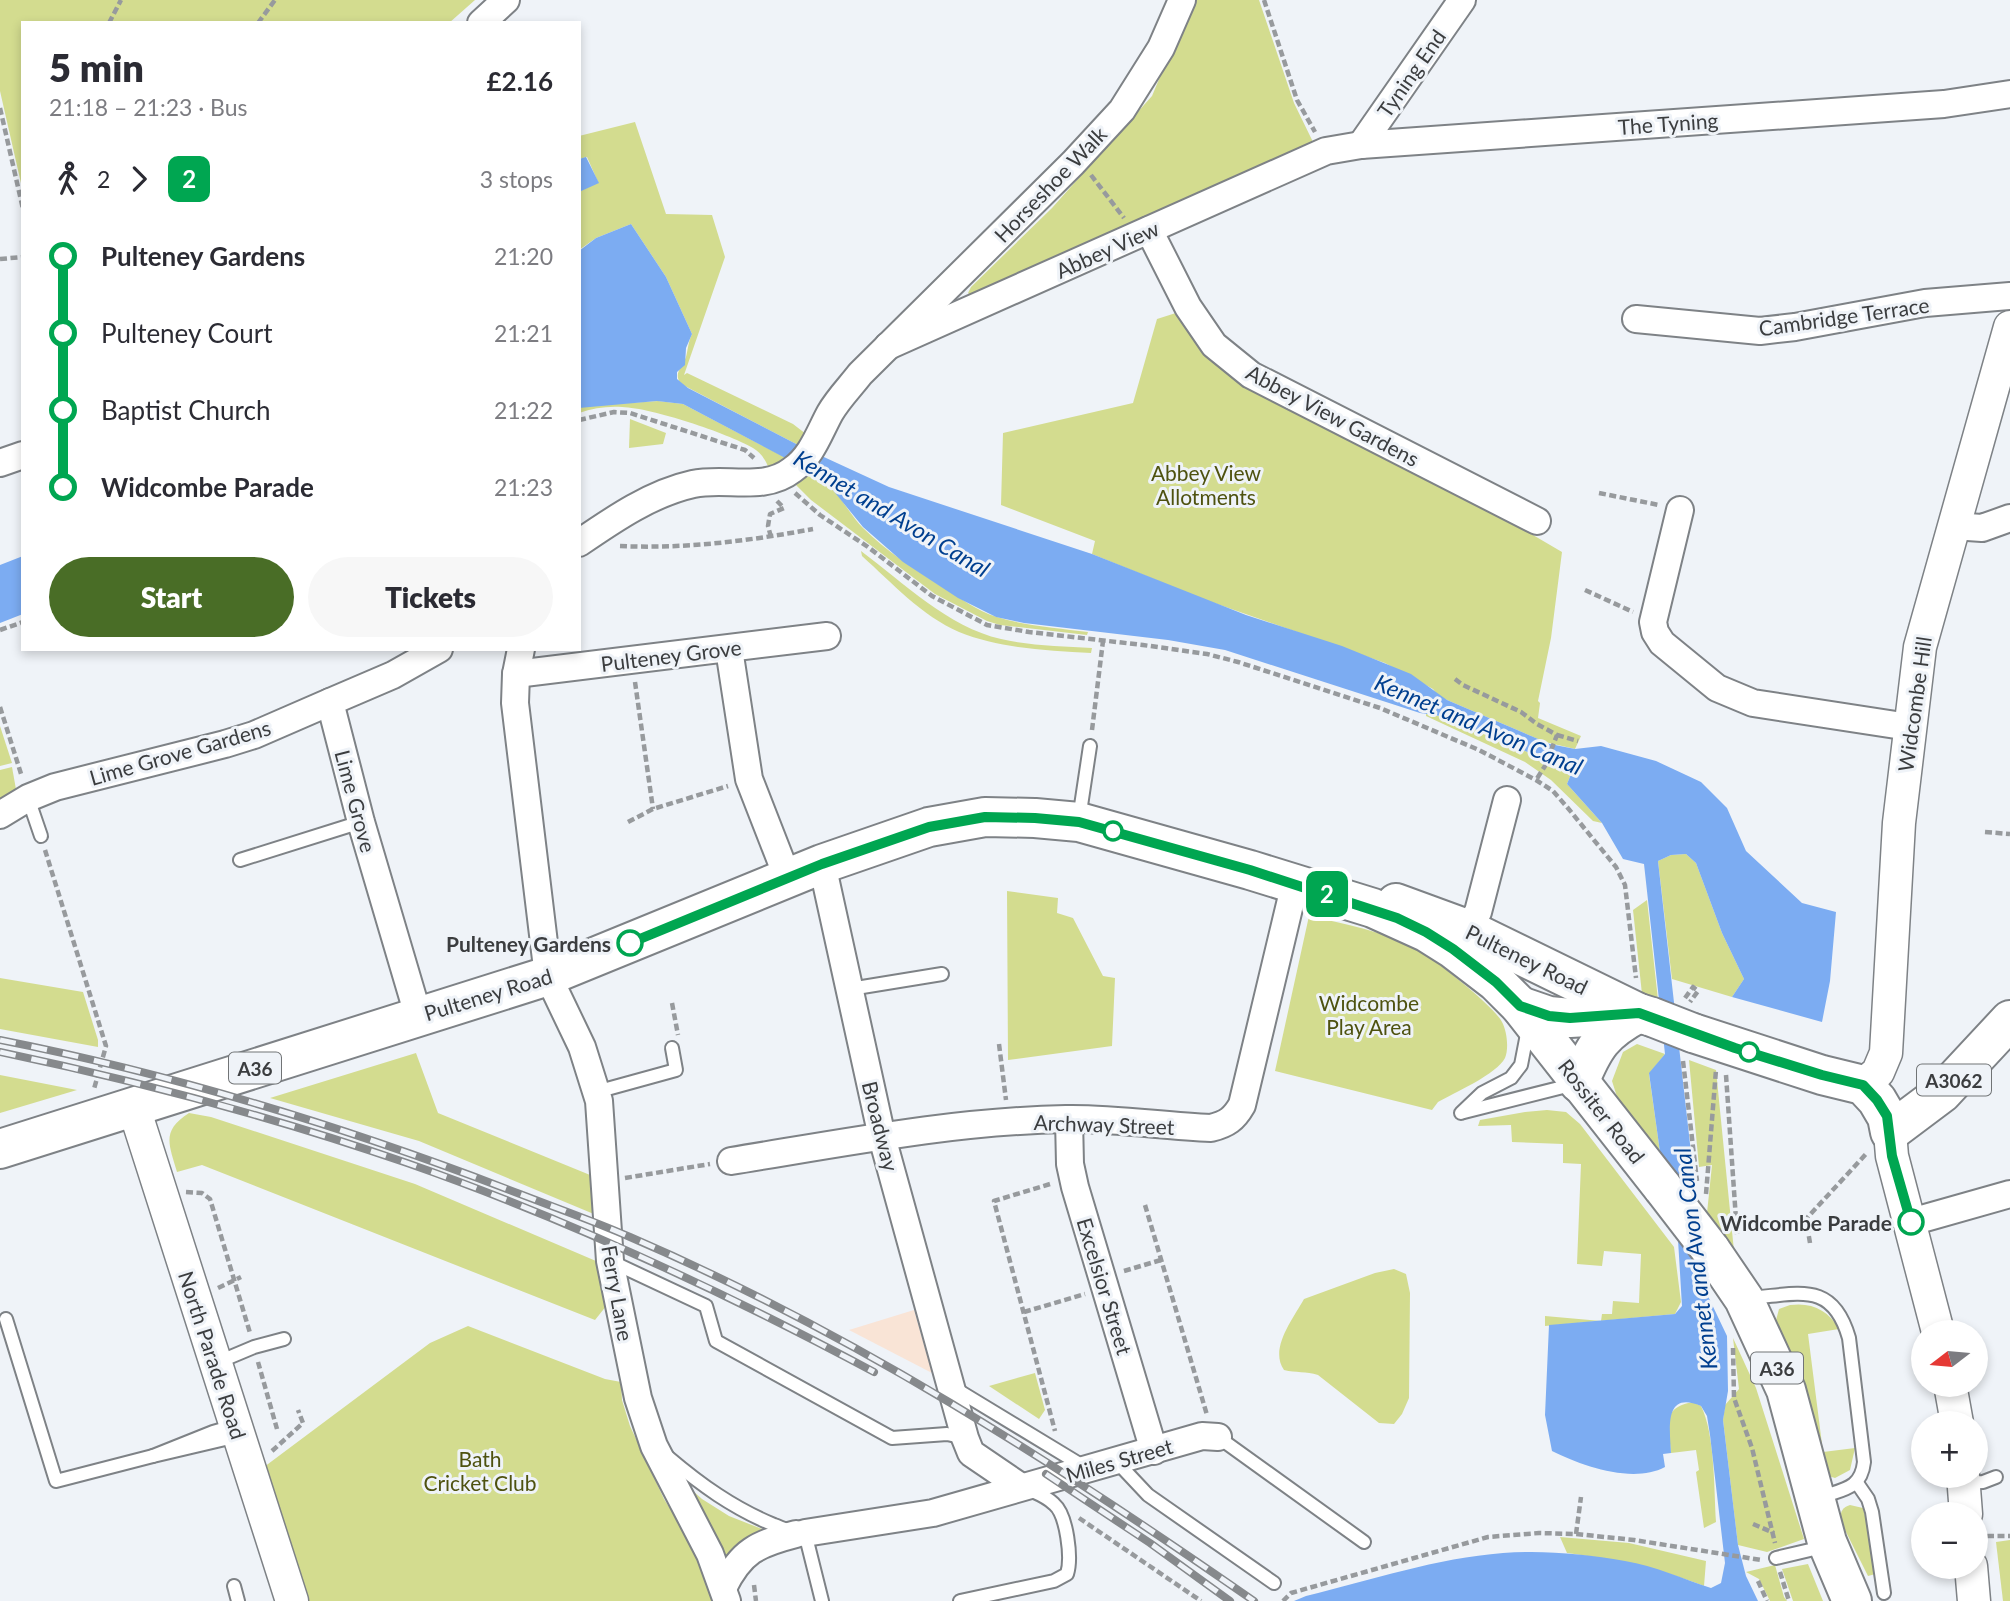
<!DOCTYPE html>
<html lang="en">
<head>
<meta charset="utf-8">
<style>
	:root { --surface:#fff; --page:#f7f7f7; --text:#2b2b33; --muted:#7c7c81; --accent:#496d26 }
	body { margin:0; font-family:Lato,sans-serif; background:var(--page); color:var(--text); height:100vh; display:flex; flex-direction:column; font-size:26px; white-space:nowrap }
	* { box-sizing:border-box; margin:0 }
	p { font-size:23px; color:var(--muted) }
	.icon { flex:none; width:38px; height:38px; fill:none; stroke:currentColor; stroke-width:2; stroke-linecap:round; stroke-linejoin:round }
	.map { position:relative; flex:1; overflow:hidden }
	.side { position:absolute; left:21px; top:21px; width:560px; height:630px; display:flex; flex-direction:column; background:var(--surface); border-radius:0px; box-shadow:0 4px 10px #0003 }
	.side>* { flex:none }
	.badge { padding:0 14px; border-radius:10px; font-size:24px; line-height:46px }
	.needle { width:46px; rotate:254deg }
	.controls { position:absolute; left:1911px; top:1320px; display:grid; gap:14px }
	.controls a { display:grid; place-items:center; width:77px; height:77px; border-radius:50%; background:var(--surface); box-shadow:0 4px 10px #0003; font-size:35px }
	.map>.badge { position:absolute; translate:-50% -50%; box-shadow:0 0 0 4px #fff }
	.legs { display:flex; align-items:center; gap:10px; height:77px; padding:0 28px; font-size:23px }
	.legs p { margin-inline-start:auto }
	.overview { display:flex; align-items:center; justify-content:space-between; height:119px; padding:0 28px }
	h1 { font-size:38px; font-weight:800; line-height:52px }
	.primary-button { display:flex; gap:14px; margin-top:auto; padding:14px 28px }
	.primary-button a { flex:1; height:80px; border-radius:42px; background:var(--accent); color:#fff; font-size:28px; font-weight:800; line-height:80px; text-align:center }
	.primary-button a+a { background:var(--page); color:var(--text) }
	ul { padding:0 28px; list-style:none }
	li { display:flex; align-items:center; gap:24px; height:77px; font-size:26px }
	li i { display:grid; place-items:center; width:10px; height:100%; margin:0 9px; background:currentColor }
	li i::after { content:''; width:18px; height:18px; margin:-9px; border:5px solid; border-radius:50%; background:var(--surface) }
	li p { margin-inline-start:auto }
	li:first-child i { background:linear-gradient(#0000 50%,currentColor 0) }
	li:last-child i { background:linear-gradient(currentColor 50%,#0000 0) }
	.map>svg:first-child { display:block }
</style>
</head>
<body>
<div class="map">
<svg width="2010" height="1601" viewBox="0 0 2010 1601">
	<rect width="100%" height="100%" fill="#eff3f8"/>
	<!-- industrial -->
	<polygon fill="#f9e4d6" points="914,1310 932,1373 849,1330"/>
	<!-- green -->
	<g fill="#d3dc8f">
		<polygon points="0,0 475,0 449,23 23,23 23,192 0,91"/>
		<polygon points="1192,0 1259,0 1294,103 1313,142 977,296 970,295 968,293 971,287 1052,208 1152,96"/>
		<path d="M635 122 666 214 712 215 725 257 684 375 687 373 793 424 806 434 800 446 681 384C673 373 682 368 686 357 688 350 688 342 692 334L666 277 631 224 596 238 579 250V192L598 182 587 157 579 159V136Z"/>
		<polygon points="1179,312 1196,338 1562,552 1551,638 1538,701 1540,703 1538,718 1581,736 1575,749 1545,742 1447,700 1439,697 1433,689 1385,663 1200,598 1092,554 1095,541 1001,505 1003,433 1133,403 1157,319"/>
		<path d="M658 401 683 404 790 460 769 469C766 460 761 453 753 448 727 433 652 408 622 407 608 406 593 408 579 413V408L584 406Z"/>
		<polygon points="630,419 666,433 663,444 629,448"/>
		<path d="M813 472C835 483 846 511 863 528 886 551 913 568 941 586 959 597 977 611 997 617 1026 626 1058 628 1088 632L1087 635 1000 625 987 621 935 594 811 500 796 485Z"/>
		<path d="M861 551C904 583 948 627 1001 639 1031 646 1062 646 1092 648L1091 653C1047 650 1001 649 959 632 922 616 892 583 862 556Z"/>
		<polygon points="1426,714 1447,717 1541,758 1558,760 1571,774 1567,784 1602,823 1593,821 1551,780 1525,762 1426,716"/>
		<polygon points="0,726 12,763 0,766"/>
		<polygon points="12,767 17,795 0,805 0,770"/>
		<polygon points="1686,854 1696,863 1722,933 1744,979 1732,997 1672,979 1658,861 1671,855"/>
		<polygon points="1007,891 1058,898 1057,913 1073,918 1103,976 1115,978 1112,1046 1008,1060"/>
		<polygon points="1647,900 1658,1000 1642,994 1633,910"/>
		<path d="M1309 916C1345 924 1383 931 1417 949 1432 957 1495 1007 1502 1022 1507 1031 1509 1049 1505 1058 1497 1074 1454 1093 1438 1102L1432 1110 1275 1071Z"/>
		<polygon points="0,978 83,992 98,1040 98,1047 0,1029"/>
		<polygon points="1637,1044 1665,1054 1649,1074 1660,1152 1617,1103 1618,1100 1612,1081 1623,1052"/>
		<polygon points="416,1053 438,1113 595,1177 601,1217 419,1141 270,1098"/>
		<polygon points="1689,1060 1716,1070 1734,1251 1707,1213 1712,1165 1699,1167"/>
		<polygon points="0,1075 77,1090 0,1113"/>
		<polygon points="1547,1110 1566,1112 1580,1124 1674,1247 1681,1302 1675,1314 1545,1326 1545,1316 1601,1321 1602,1314 1612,1314 1613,1301 1639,1303 1641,1254 1604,1251 1602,1266 1577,1264 1581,1164 1563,1163 1563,1144 1512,1142 1511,1125 1478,1126 1480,1120 1525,1112"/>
		<path d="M189 1113 211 1117 415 1184 596 1261 607 1305 595 1320 202 1165 177 1172C169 1144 161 1131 189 1113Z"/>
		<path d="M1394 1269 1406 1274 1410 1293 1409 1398 1402 1414 1394 1424 1379 1423 1318 1375C1306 1371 1296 1373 1284 1370 1269 1349 1293 1319 1304 1299L1375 1273Z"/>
		<path d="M1790 1305C1812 1302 1828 1310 1839 1329L1808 1334 1823 1452 1855 1448 1850 1470 1835 1478 1825 1475 1775 1324 1779 1309Z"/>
		<polygon points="468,1326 605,1379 621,1382 622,1400 630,1426 664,1499 693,1545 715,1601 305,1601 260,1470 430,1343"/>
		<polygon points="1733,1338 1756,1388 1804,1539 1767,1552 1738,1545 1723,1420 1725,1405 1739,1389"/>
		<polygon points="1035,1373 1045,1410 1039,1419 989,1386"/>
		<path d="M1693 1402 1701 1406C1715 1434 1714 1489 1716 1522L1704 1528 1696 1472 1699 1470 1696 1450 1671 1453C1669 1426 1660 1408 1693 1402Z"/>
		<polygon points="684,1483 702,1499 729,1516 767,1531 736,1546 725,1561"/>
		<path d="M1850 1505 1863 1508 1879 1573 1868 1576 1841 1522C1840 1513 1841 1508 1850 1505Z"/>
		<path d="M1560 1537 1629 1543 1706 1561 1704 1586C1655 1567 1618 1560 1567 1553Z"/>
		<polygon points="2010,1540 2010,1601 2003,1601 1996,1542"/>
		<polygon points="1808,1564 1823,1601 1793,1601 1782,1569"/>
		<polygon points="1775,1565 1784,1597 1787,1601 1770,1601 1759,1579 1746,1572"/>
	</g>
	<!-- water -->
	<g fill="#7cacf2">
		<polygon points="586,157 599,183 579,192 579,159"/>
		<path d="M631 224 666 277 692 334 686 348 685 365 677 372V379L688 388 800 446 889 487 1092 554 1246 615 1342 646 1411 674 1447 700 1550 744 1575 749 1601 746 1656 761 1701 782 1727 808 1746 851 1802 903 1836 912 1830 981 1822 1022 1732 997 1744 979 1722 933 1696 863 1686 854 1671 855 1658 861 1707 1294 1727 1336 1728 1391 1723 1420 1738 1545 1746 1576 1758 1601H1294L1306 1596C1371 1580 1437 1558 1503 1553 1544 1550 1585 1554 1625 1561 1655 1566 1683 1579 1711 1588L1721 1583 1725 1563 1710 1435 1707 1416 1701 1406C1663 1390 1670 1430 1671 1453L1663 1454 1665 1467C1633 1484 1582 1466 1552 1451L1545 1415 1549 1325 1675 1314 1682 1306 1674 1173 1660 1152 1649 1073 1665 1054 1644 864 1623 859 1602 823 1567 784 1571 774C1562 762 1556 760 1541 758L1447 717 1420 713 1225 650 1168 640 1024 623 996 617 958 598 903 562 863 527 823 478 683 404 657 401 579 408V251L596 238Z"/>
		<polygon points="23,556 23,614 0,623 0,565"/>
	</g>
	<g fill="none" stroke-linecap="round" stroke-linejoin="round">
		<defs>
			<g id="service">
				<polyline points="28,798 41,836"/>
				<polyline points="1079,819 1090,746"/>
				<polyline points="240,860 361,822"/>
				<polyline points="850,989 942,974"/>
				<polyline points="596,1092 676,1070 672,1048"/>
				<polyline points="1464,1112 1575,1084"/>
				<polyline points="1461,1113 1482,1093 1511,1078 1521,1065 1528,1029"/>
				<polyline points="610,1261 706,1306 716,1341 892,1438 947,1434 965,1438"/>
				<path d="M1748 1298C1797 1295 1832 1279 1849 1338L1864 1462C1861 1490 1842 1489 1819 1498"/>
				<polyline points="6,1319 56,1481 153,1456"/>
				<polyline points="216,1363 254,1347 284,1339"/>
				<polyline points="954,1388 1086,1468"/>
				<polyline points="234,1426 213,1432 153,1456 238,1436"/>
				<polyline points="1218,1437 1364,1542"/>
				<path d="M668 1457C701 1485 733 1508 774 1525 785 1529 794 1534 805 1533L822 1601"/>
				<polyline points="1116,1461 1148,1495 1274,1583"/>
				<polyline points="1857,1483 1868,1499 1872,1512 1884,1593"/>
				<polyline points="1964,1483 1983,1482 1996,1477"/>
				<polyline points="1776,1558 1810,1550 1822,1544"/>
				<polyline points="234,1586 238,1601"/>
				<path d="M960 1601 1054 1581 1067 1574C1072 1558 1067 1515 1054 1504 1047 1497 1039 1494 1030 1490"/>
			</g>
			<g id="minor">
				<polyline points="481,23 506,0"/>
				<polyline points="1361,145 1462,0"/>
				<polyline points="1149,230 1188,307 1214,345 1251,375 1537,521"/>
				<polyline points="1636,319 1760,331 1795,327 1925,303 2010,296"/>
				<polyline points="888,346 1326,151 1361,145 1944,104 2010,94"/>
				<polyline points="0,463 23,455"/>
				<polyline points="1680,510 1653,622 1655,632 1662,643 1717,688 1753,703 1909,727"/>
				<polyline points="1953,526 1982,528 2010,518"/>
				<path d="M579 543C614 519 652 493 693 484 726 477 764 492 792 470 812 456 819 433 830 413 838 399 850 387 860 374L1073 163 1122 110 1161 48 1182 0"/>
				<polyline points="521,649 516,674 515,703 548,976 582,1047 599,1101 610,1261 638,1398 654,1446 710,1554 727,1601"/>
				<polyline points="729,649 749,779 788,879"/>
				<polyline points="516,674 827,636"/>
				<polyline points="0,815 28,798 55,787 225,744 254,735 330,702"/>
				<polyline points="822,864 882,1137 965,1438 971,1453 1021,1487"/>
				<polyline points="1458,942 1478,912 1507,800"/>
				<polyline points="418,1015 361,822 330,702 393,675 439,649"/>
				<polyline points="1069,1119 1070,1164 1075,1187 1154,1451"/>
				<path d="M731 1161C842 1143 954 1121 1066 1119 1114 1118 1163 1126 1211 1128 1227 1124 1234 1119 1242 1105L1295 883"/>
				<polyline points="1911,1222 2010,1194"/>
				<polyline points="805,1533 933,1513 1202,1436 1218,1437"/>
				<path d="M723 1588C741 1551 757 1544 796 1534"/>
			</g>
			<g id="tertiary">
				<polyline points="1863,1085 1878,1072 1886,1053 1899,823 1920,647 2010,327"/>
				<polyline points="134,1108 292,1601"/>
				<polyline points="1890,1132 1892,1156 1938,1332"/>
				<polyline points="1950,1384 1957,1423"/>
				<polyline points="1963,1475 1966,1514"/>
				<polyline points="1971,1566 1974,1601"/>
			</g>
			<g id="primary">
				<polyline points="1396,903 1467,929 1639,1013 1652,1017"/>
				<polyline points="1520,1006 1549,1016 1570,1018 1637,1014"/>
				<polyline points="1693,1033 1822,1075 1863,1085 1877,1100 1887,1117 1890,1132 1942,1093 2010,1020"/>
				<path d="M1579 1083C1594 1046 1603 1032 1639 1013"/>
			</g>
			<g id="trunk">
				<polyline points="0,1149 548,976 822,864 929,827 985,817 1035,818 1079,822 1250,870 1373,908 1426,932 1453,949 1496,982 1520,1006 1663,1188"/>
				<polyline points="1710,1249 1744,1299 1786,1390 1827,1542 1852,1601"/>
			</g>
		</defs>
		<!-- service casing -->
		<use href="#service" stroke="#7e8286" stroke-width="16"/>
		<!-- minor casing -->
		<use href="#minor" stroke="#7e8286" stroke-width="30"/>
		<!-- tertiary casing -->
		<use href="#tertiary" stroke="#7e8286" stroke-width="35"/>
		<!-- primary casing -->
		<use href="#primary" stroke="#7e8286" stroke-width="42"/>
		<!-- trunk casing -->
		<use href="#trunk" stroke="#7e8286" stroke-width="42"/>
		<!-- path -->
		<g stroke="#979a9d" stroke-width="4.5" stroke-dasharray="7 3.5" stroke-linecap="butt">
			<polyline points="1264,0 1297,100 1315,132"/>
			<polyline points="109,23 121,0"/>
			<polyline points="258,23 275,0"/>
			<polyline points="0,108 23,209"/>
			<polyline points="1091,175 1124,218"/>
			<polyline points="0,259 23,257"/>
			<polyline points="579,420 614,412 630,413 745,450 754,458"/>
			<polyline points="795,493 820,515 868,547 932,596 987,625 1029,632 1143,645 1207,654 1238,662 1380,708 1479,750 1536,780 1553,791 1567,807 1616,867 1625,885 1636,978"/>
			<polyline points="1599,493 1659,505"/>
			<polyline points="771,537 768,526 770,514 784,508 777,501"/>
			<path d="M620 546C684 549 749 541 813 529"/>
			<polyline points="1585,590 1633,612"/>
			<polyline points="0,630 23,622"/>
			<polyline points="1455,679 1463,685 1521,712 1537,724 1557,735 1545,766 1536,780"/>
			<polyline points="635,682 653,809"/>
			<polyline points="0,707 22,777"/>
			<polyline points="1092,730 1103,641"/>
			<polyline points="1557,735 1578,741"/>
			<polyline points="628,822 653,809 728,786"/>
			<polyline points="1985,832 2010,834"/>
			<polyline points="45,850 106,1046 94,1089"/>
			<polyline points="1685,998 1693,987 1698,991 1690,1002"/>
			<polyline points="672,1003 678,1035"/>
			<polyline points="999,1044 1006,1100"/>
			<polyline points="1683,1061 1697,1181"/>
			<polyline points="1726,1075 1737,1234"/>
			<polyline points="625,1178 710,1164"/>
			<polyline points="1050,1184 994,1201 1055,1431"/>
			<polyline points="186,1192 202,1193 210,1199 250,1333"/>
			<polyline points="1706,1194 1716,1070"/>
			<polyline points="1145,1205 1207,1415"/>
			<polyline points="1810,1243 1806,1219 1866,1154"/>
			<polyline points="1124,1271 1161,1260"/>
			<polyline points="218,1288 241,1277"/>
			<polyline points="1024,1312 1085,1294"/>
			<polyline points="1733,1348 1734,1398 1752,1448 1775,1543"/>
			<polyline points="258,1362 277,1429"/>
			<polyline points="272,1451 303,1423 298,1410"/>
			<polyline points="1079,1518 1201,1601"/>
			<polyline points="1753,1524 1774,1533"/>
			<polyline points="1576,1534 1581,1497"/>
			<polyline points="1987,1536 2010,1536"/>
			<polyline points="1780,1572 1789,1601"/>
			<polyline points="1758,1581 1767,1601"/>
			<polyline points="754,1585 756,1601"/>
			<polyline points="1283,1601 1291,1593 1488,1537 1539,1533 1576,1534 1634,1540 1761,1560"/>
		</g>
		<!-- service -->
		<use href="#service" stroke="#fff" stroke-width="12"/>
		<!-- minor -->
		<use href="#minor" stroke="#fff" stroke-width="26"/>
		<!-- tertiary -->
		<use href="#tertiary" stroke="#fff" stroke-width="32"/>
		<!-- primary -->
		<use href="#primary" stroke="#fff" stroke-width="38"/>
		<!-- trunk -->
		<use href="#trunk" stroke="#fff" stroke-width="38"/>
		<defs>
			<g id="rail">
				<path d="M0 1040C178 1075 351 1129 520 1194 556 1208 594 1221 630 1237 851 1332 1057 1464 1254 1601"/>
				<path d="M0 1052C138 1081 274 1117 407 1163 568 1219 724 1292 874 1372"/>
				<polyline points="1046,1474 1150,1543 1230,1601"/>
			</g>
		</defs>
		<!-- rail casing -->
		<use href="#rail" stroke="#86898c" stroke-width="8"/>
		<!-- rail -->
		<use href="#rail" stroke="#eff3f8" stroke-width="5" stroke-dasharray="16" stroke-linecap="butt"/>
		<defs>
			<polyline id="primary-bridge" points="1652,1017 1693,1033"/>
			<polyline id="trunk-bridge" points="1663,1188 1710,1249"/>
		</defs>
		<!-- primary-bridge casing -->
		<use href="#primary-bridge" stroke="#7e8286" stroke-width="42" stroke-linecap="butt"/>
		<!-- trunk-bridge casing -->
		<use href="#trunk-bridge" stroke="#7e8286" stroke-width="42" stroke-linecap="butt"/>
		<!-- primary-bridge -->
		<use href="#primary-bridge" stroke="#fff" stroke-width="38"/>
		<!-- trunk-bridge -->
		<use href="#trunk-bridge" stroke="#fff" stroke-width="38"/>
	</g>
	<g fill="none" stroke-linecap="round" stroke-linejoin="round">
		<defs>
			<polyline id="line-1" points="630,943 822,864 929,827 985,817 1035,818 1079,822 1250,870 1397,918 1426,932 1453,949 1496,982 1520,1006 1549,1016 1570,1018 1639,1013 1735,1048 1822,1075 1863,1085 1877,1100 1887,1116 1892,1156 1911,1222"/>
		</defs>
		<!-- line-1 casing -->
		<use href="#line-1" stroke="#fff" stroke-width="16"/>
		<!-- line-1 -->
		<use href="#line-1" stroke="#00a651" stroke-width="10"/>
	</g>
	<!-- markers -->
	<g fill="#fff" stroke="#00a651" stroke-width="3.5">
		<circle cx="1113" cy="831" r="9"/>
		<circle cx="630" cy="943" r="12"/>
		<circle cx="1749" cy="1052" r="9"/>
		<circle cx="1911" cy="1222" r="12"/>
	</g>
	<g text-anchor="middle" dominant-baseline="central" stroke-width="6" stroke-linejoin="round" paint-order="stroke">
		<!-- shield labels -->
		<g fill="#eff3f8" stroke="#717476" stroke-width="2">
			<rect x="229" y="1052.5" width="52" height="31" rx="5"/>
			<rect x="1917" y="1064.5" width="74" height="31" rx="5"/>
			<rect x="1751" y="1352.5" width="52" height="31" rx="5"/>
		</g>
		<g font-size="19" font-weight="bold" fill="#3b3d3f">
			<text x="255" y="1068">A36</text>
			<text x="1954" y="1080">A3062</text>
			<text x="1777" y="1368">A36</text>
		</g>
		<!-- street labels -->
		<g font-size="21" fill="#3b3d3f" stroke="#eff3f8">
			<text transform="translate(1411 73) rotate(-55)">Tyning End</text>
			<text transform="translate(1668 123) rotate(-4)">The Tyning</text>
			<text transform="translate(1050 184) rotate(-46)">Horseshoe Walk</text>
			<text transform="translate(1107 249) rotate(-24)">Abbey View</text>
			<text transform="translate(1844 316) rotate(-8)">Cambridge Terrace</text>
			<text transform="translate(1333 415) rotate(28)">Abbey View Gardens</text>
			<text transform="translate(671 655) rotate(-7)">Pulteney Grove</text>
			<text transform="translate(1914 704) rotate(-82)">Widcombe Hill</text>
			<text transform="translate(180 752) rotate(-16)">Lime Grove Gardens</text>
			<text transform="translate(356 801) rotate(75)">Lime Grove</text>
			<text transform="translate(1527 959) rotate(26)">Pulteney Road</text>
			<text transform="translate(488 994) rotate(-17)">Pulteney Road</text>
			<text transform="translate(1602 1111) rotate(52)">Rossiter Road</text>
			<text transform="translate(1104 1124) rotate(2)">Archway Street</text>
			<text transform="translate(881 1126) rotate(76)">Broadway</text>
			<text transform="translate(1105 1286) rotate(73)">Excelsior Street</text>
			<text transform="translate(618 1293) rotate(80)">Ferry Lane</text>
			<text transform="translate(213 1355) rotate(72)">North Parade Road</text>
			<text transform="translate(1119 1460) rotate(-16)">Miles Street</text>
		</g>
		<!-- park labels -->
		<g font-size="21" fill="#4e520f" stroke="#eff3f8">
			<text x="1206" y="472">Abbey View<tspan x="1206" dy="24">Allotments</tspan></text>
			<text x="1369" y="1002">Widcombe<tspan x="1369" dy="24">Play Area</tspan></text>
			<text x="480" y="1458">Bath<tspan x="480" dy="24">Cricket Club</tspan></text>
		</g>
		<!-- stop labels -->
		<g font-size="21" font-weight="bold" fill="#3b3d3f" stroke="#eff3f8" text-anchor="end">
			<text x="611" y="943">Pulteney Gardens</text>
			<text x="1892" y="1222">Widcombe Parade</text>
		</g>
		<!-- water labels -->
		<g font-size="23" font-style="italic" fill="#003f8f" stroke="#eff3f8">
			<text transform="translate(892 513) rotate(31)">Kennet and Avon Canal</text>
			<text transform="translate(1479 724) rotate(23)">Kennet and Avon Canal</text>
			<text transform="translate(1695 1259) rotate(-97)">Kennet and Avon Canal</text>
		</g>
	</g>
</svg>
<div class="controls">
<a><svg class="needle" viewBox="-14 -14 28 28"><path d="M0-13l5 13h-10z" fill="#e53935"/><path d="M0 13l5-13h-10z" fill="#7c7c81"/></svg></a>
<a>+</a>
<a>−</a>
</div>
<b class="badge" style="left:1327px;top:894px;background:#00a651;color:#fff">2</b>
<section class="side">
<div class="overview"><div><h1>5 min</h1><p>21:18 – 21:23 · Bus</p></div><b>£2.16</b></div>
<div class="legs"><svg class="icon" aria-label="walk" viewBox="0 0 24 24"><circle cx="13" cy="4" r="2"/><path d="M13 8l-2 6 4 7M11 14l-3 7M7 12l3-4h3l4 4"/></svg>2<svg class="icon" aria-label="forward" viewBox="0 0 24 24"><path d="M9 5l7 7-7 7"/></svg><b class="badge" style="background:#00a651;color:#fff">2</b><p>3 stops</p></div>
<ul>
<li><i style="color:#00a651"></i><b>Pulteney Gardens</b><p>21:20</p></li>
<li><i style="color:#00a651"></i><span>Pulteney Court</span><p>21:21</p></li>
<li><i style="color:#00a651"></i><span>Baptist Church</span><p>21:22</p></li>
<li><i style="color:#00a651"></i><b>Widcombe Parade</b><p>21:23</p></li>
</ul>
<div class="primary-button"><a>Start</a><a>Tickets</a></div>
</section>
</div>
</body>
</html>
